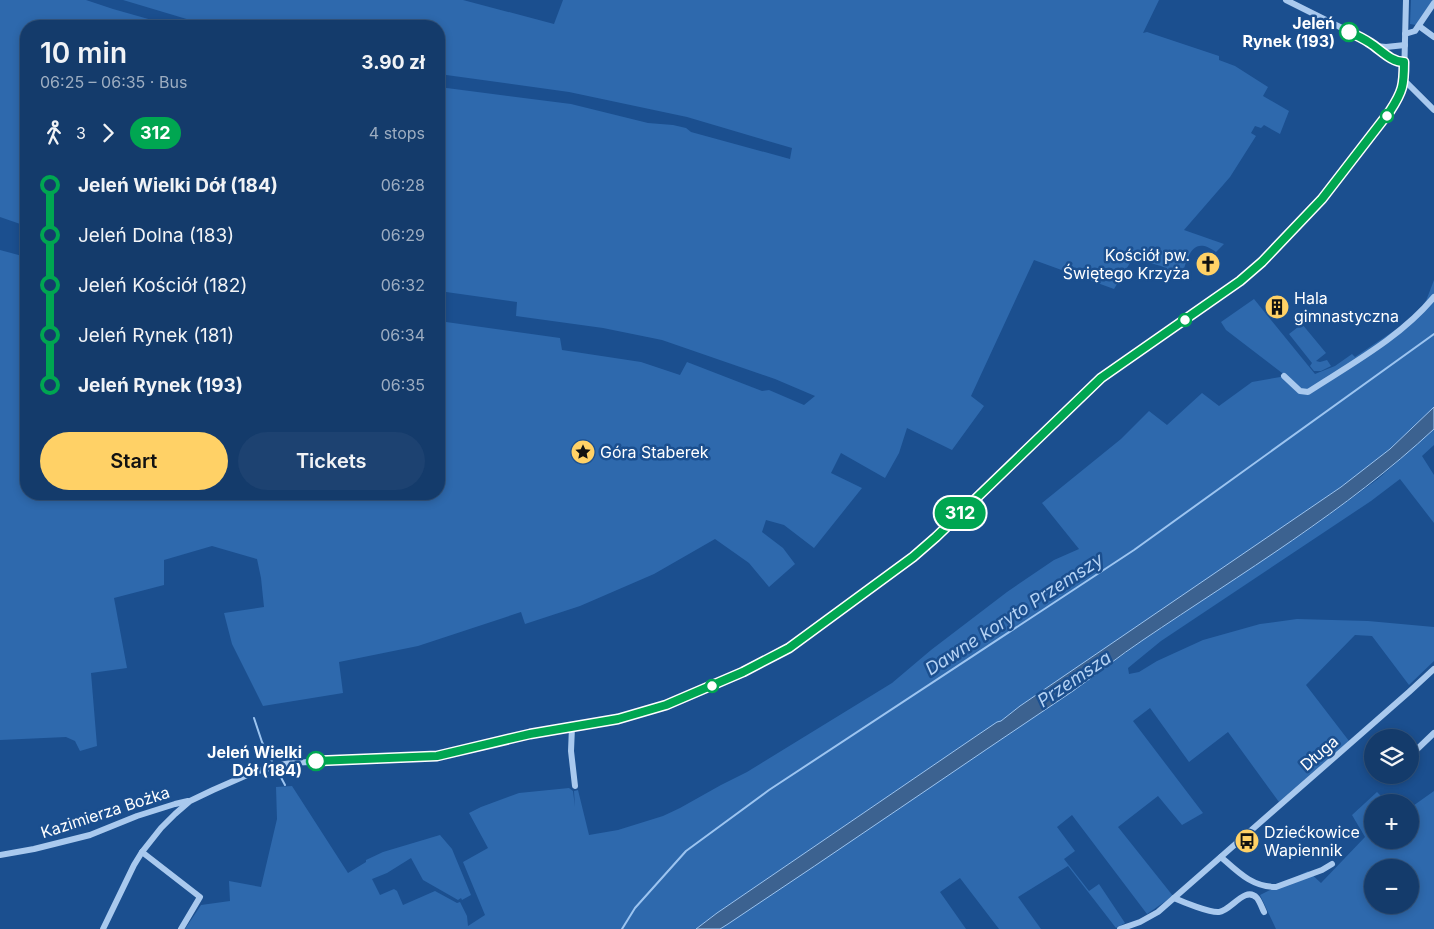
<!DOCTYPE html>
<html lang="en">
<head>
<meta charset="utf-8">
<style>
	:root { --surface:#143b6b; --page:#1d4271; --text:#f1f3f6; --muted:#9dadc1; --line:#33557e; --accent:#ffd166 }
	body { margin:0; font-family:Inter,sans-serif; background:var(--page); color:var(--text); height:100vh; display:flex; flex-direction:column; font-size:19px; white-space:nowrap }
	* { box-sizing:border-box; margin:0 }
	p { font-size:16px; color:var(--muted) }
	.icon { flex:none; width:28px; height:28px; fill:none; stroke:currentColor; stroke-width:2; stroke-linecap:round; stroke-linejoin:round }
	.map { position:relative; flex:1; overflow:hidden }
	.panel { position:absolute; left:20px; top:20px; width:425px; height:480px; display:flex; flex-direction:column; background:var(--surface); border-radius:20px; box-shadow:0 2px 8px #0003,0 0 0 1px var(--line) }
	.panel>* { flex:none }
	.badge { padding:0 10px; border-radius:16px; font-size:18px; line-height:32px }
	.fabs { position:absolute; left:1364px; top:729px; display:grid; gap:10px }
	.fabs a { display:grid; place-items:center; width:55px; height:55px; border-radius:50%; background:var(--surface); box-shadow:0 2px 8px #0003,0 0 0 1px var(--line); font-size:25px }
	.map>.badge { position:absolute; translate:-50% -50%; box-shadow:0 0 0 2px #fff }
	.legs { display:flex; align-items:center; gap:8px; height:55px; padding:0 20px; font-size:16px }
	.legs p { margin-inline-start:auto }
	.head { display:flex; align-items:center; justify-content:space-between; height:85px; padding:0 20px }
	h1 { font-size:28px; font-weight:600; line-height:38px }
	.action { display:flex; gap:10px; margin-top:auto; padding:10px 20px }
	.action a { flex:1; height:58px; border-radius:30px; background:var(--accent); color:#111; font-size:20px; font-weight:600; line-height:58px; text-align:center }
	.action a+a { background:var(--page); color:var(--text) }
	ul { padding:0 20px; list-style:none }
	li { display:flex; align-items:center; gap:18px; height:50px; font-size:19px }
	li i { display:grid; place-items:center; width:8px; height:100%; margin:0 6px; background:currentColor }
	li i::after { content:''; width:12px; height:12px; margin:-6px; border:4px solid; border-radius:50%; background:var(--surface) }
	li p { margin-inline-start:auto }
	li:first-child i { background:linear-gradient(#0000 50%,currentColor 0) }
	li:last-child i { background:linear-gradient(currentColor 50%,#0000 0) }
	.map>svg:first-child { display:block }
</style>
</head>
<body>
<div class="map">
<svg width="1434" height="929" viewBox="0 0 1434 929">
	<rect width="100%" height="100%" fill="#1b4f8f"/>
	<!-- green -->
	<g fill="#2e69ad" fill-rule="evenodd">
		<polygon points="0,0 86,0 113,9 173,26 26,26 26,226 0,217"/>
		<path d="M123 0H463L554 24 563 0H1159L1143 33 1147 32 1219 56V60L1235 66 1268 87 1263 96 1289 111 1280 134 1264 125 1261 128 1255 126 1251 133 1256 136 1230 177 1184 230 1224 244 1216 252C1192 234 1187 258 1182 276L1161 266 1133 258 1114 289 1034 260 971 396 984 406 952 450 907 428 899 453 885 478 841 453 831 473 862 488 814 548 784 525 766 520 762 532 783 548 795 564 769 587 749 563 715 539 654 574 580 606 525 624 521 612 418 646 339 662 343 693 263 706 232 644 224 613 264 607 261 578 257 559 212 546 164 560V585L114 598 127 668 91 673 97 746 80 751 75 741 66 737 0 740V250L26 257V494H439V321L560 338 562 350 641 362 680 375 687 362 762 391 769 390 804 405 815 396 775 379 662 340 603 328 516 316 517 302 439 291V87L571 104 648 123 673 125 686 128 691 132 790 159 792 148 687 117 569 92 439 74V26H210Z"/>
		<polygon points="1411,0 1433,0 1416,25 1410,24"/>
		<polygon points="1434,280 1434,407 1390,449 1366,469 1283,528 1020,706 1001,721 966,743 717,913 696,929 185,929 201,905 230,901 229,881 261,887 277,819 276,787 292,786 348,873 366,862 366,860 383,852 440,835 452,849 471,895 462,900 461,898 458,900 423,880 411,858 387,873 372,879 380,895 394,889 397,891 403,905 435,891 457,903 460,902 467,916 468,926 485,915 463,862 488,848 469,813 481,807 519,793 569,788 573,791 575,807 574,791 578,790 589,835 618,830 663,816 680,808 721,785 747,772 892,683 931,650 1007,592 1054,560 1079,549 1042,503 1121,439 1149,411 1167,425 1202,393 1219,406 1252,382 1286,376 1226,330 1221,322 1254,299 1315,374 1335,366 1352,354 1355,357 1410,320 1426,301"/>
		<polygon points="1302,324 1326,353 1316,361 1320,362 1327,360 1331,366 1321,371 1314,371 1310,366 1312,363 1289,334"/>
		<polygon points="1434,429 1434,445 1422,456 1434,475 1434,523 1400,479 1371,501 1161,641 1128,668 1129,674 1139,672 1157,661 1203,640 1260,624 1297,619 1368,621 1434,627 1434,661 1409,685 1372,636 1355,635 1306,685 1349,741 1279,802 1228,732 1189,762 1150,708 1133,721 1203,813 1182,825 1158,796 1118,827 1173,896 1147,914 1072,815 1057,827 1075,851 1064,859 1089,891 1099,884 1125,923 1116,928 1068,866 1018,897 1041,929 999,929 960,878 940,892 966,929 720,929 1074,690 1142,641 1311,528 1378,479"/>
		<path d="M1434 791V929H1276L1260 895 1308 871 1321 883 1365 837 1352 815 1377 792 1387 802H1372V840H1410V808ZM1372 868H1410V905H1372Z"/>
	</g>
	<!-- water -->
	<path fill="#3c6290" stroke="#9cc4f0" d="M1434 407V429C1346 511 1242 573 1143 640 1119 656 1097 674 1073 691 958 768 844 847 728 924L720 929H696L717 913 966 743 997 722 1001 721 1020 706 1341 487 1390 449Z"/>
	<g fill="none" stroke-linecap="round" stroke-linejoin="round">
		<!-- stream -->
		<g stroke="#9cc4f0" stroke-width="2">
			<polyline points="254,718 262,742 272,761"/>
			<polyline points="277,770 285,785"/>
			<polyline points="622,929 635,908 686,851 769,790 1134,550 1434,334"/>
		</g>
		<!-- minor -->
		<g stroke="#a9c9ee" stroke-width="6">
			<polyline points="1286,0 1368,41 1396,61 1404,62"/>
			<polyline points="1419,26 1434,37"/>
			<polyline points="1405,34 1415,31 1434,3"/>
			<polyline points="1376,46 1386,47 1405,45"/>
			<polyline points="1404,80 1434,110"/>
			<path d="M1284 376 1300 391 1308 392C1351 364 1401 337 1434 297"/>
			<polyline points="572,727 571,751 575,786"/>
			<polyline points="1410,756 1434,733"/>
			<polyline points="142,852 200,897 181,929"/>
			<polyline points="0,855 34,849 90,835 137,816 175,804 188,801"/>
			<path d="M1221 857C1238 872 1252 887 1276 887L1322 870 1332 864"/>
			<path d="M1174 898C1183 902 1210 913 1219 912 1231 911 1245 885 1257 898 1260 902 1262 908 1264 912"/>
			<polyline points="103,929 134,865 142,852 161,828 175,814 190,801 213,790 254,772 289,763 437,756 530,734 618,719 666,705 742,673 789,647 913,557 936,537 1038,440 1091,387 1101,379 1240,281 1262,262 1322,199 1390,111 1401,93 1404,80 1406,0"/>
			<polyline points="1120,929 1140,922 1158,912 1409,692 1434,669"/>
		</g>
	</g>
	<g fill="none" stroke-linecap="round" stroke-linejoin="round">
		<defs>
			<path id="line-1" d="M316 761 437 756 530 734 618 719 666 705 743 672 789 648 913 557 936 537 1101 378 1240 281 1262 262 1322 199 1390 111C1403 91 1404 85 1404 62 1391 62 1381 50 1370 43 1364 39 1356 35 1349 32"/>
		</defs>
		<!-- line-1 casing -->
		<use href="#line-1" stroke="#fff" stroke-width="11"/>
		<!-- line-1 -->
		<use href="#line-1" stroke="#00a651" stroke-width="8"/>
	</g>
	<!-- icons -->
	<defs>
		<symbol id="church-disc" viewBox="-11 -11 22 22"><circle r="9.5" fill="#ffd166" stroke="#1b4f8f"/><path d="M-1.2-6h2.4v3.5h3.3v2.4h-3.3V6h-2.4V-.1h-3.3v-2.4h3.3Z" fill="#111"/></symbol>
		<symbol id="building-disc" viewBox="-11 -11 22 22"><circle r="9.5" fill="#ffd166" stroke="#1b4f8f"/><path d="M-4-6H4V6H1V3H-1V6H-4ZM-2.5-4.3h1.7v1.8h-1.7ZM.8-4.3h1.7v1.8H.8ZM-2.5-1h1.7V.8h-1.7ZM.8-1h1.7V.8H.8Z" fill="#111"/></symbol>
		<symbol id="sight-disc" viewBox="-11 -11 22 22"><circle r="9.5" fill="#ffd166" stroke="#1b4f8f"/><path d="M0-6L1.8-2.2L6-1.7L2.9 1.2L3.7 5.4L0 3.3L-3.7 5.4L-2.9 1.2L-6-1.7L-1.8-2.2Z" fill="#111"/></symbol>
		<symbol id="bus-disc" viewBox="-11 -11 22 22"><circle r="9.5" fill="#ffd166" stroke="#1b4f8f"/><path d="M-5-6H5V4H4V6H2V4H-2V6H-4V4H-5ZM-3.5-4V0h7V-4ZM-3.5 1.2v1.5H-2V1.2ZM2 1.2v1.5H3.5V1.2Z" fill="#111"/></symbol>
	</defs>
	<g fill-rule="evenodd">
		<use href="#church-disc" x="1194" y="250" width="28" height="28"/>
		<use href="#building-disc" x="1263" y="293" width="28" height="28"/>
		<use href="#sight-disc" x="569" y="438" width="28" height="28"/>
		<use href="#bus-disc" x="1233" y="827" width="28" height="28"/>
	</g>
	<!-- markers -->
	<g fill="#fff" stroke="#00a651" stroke-width="2.5">
		<circle cx="1349" cy="32" r="9"/>
		<circle cx="1387" cy="116" r="6"/>
		<circle cx="1185" cy="320" r="6"/>
		<circle cx="712" cy="686" r="6"/>
		<circle cx="316" cy="761" r="9"/>
	</g>
	<g text-anchor="middle" dominant-baseline="central" stroke-width="5" stroke-linejoin="round" paint-order="stroke">
		<!-- stop labels -->
		<g font-size="16" font-weight="bold" fill="#fff" stroke="#1b4f8f" text-anchor="end">
			<text x="1335" y="23">Jeleń<tspan x="1335" dy="18">Rynek (193)</tspan></text>
			<text x="302" y="752">Jeleń Wielki<tspan x="302" dy="18">Dół (184)</tspan></text>
		</g>
		<!-- poi labels -->
		<g font-size="16" fill="#fff" stroke="#1b4f8f" text-anchor="start">
			<text x="1190" y="255" text-anchor="end">Kościół pw.<tspan x="1190" dy="18">Świętego Krzyża</tspan></text>
			<text x="1294" y="298">Hala<tspan x="1294" dy="18">gimnastyczna</tspan></text>
			<text x="600" y="452">Góra Staberek</text>
			<text x="1264" y="832">Dziećkowice<tspan x="1264" dy="18">Wapiennik</tspan></text>
		</g>
		<!-- street labels -->
		<g font-size="16" fill="#fff" stroke="#1b4f8f">
			<text transform="translate(1319 753) rotate(-41)">Długa</text>
			<text transform="translate(105 812) rotate(-18)">Kazimierza Bożka</text>
		</g>
		<!-- water labels -->
		<g font-size="18" font-style="italic" fill="#b5d3f5" stroke="#1b4f8f">
			<text transform="translate(1014 614) rotate(-33)">Dawne koryto Przemszy</text>
			<text transform="translate(1074 679) rotate(-34)">Przemsza</text>
		</g>
	</g>
</svg>
<div class="fabs">
<a><svg class="icon" aria-label="layers" viewBox="0 0 24 24"><path d="M12 4l9 5-9 5-9-5zM3 14l9 5 9-5"/></svg></a>
<a>+</a>
<a>−</a>
</div>
<b class="badge" style="left:960px;top:513px;background:#00a651;color:#fff">312</b>
<section class="panel">
<div class="head"><div><h1>10 min</h1><p>06:25 – 06:35 · Bus</p></div><b>3.90 zł</b></div>
<div class="legs"><svg class="icon" aria-label="walk" viewBox="0 0 24 24"><circle cx="13" cy="4" r="2"/><path d="M13 8l-2 6 4 7M11 14l-3 7M7 12l3-4h3l4 4"/></svg>3<svg class="icon" aria-label="forward" viewBox="0 0 24 24"><path d="M9 5l7 7-7 7"/></svg><b class="badge" style="background:#00a651;color:#fff">312</b><p>4 stops</p></div>
<ul>
<li><i style="color:#00a651"></i><b>Jeleń Wielki Dół (184)</b><p>06:28</p></li>
<li><i style="color:#00a651"></i><span>Jeleń Dolna (183)</span><p>06:29</p></li>
<li><i style="color:#00a651"></i><span>Jeleń Kościół (182)</span><p>06:32</p></li>
<li><i style="color:#00a651"></i><span>Jeleń Rynek (181)</span><p>06:34</p></li>
<li><i style="color:#00a651"></i><b>Jeleń Rynek (193)</b><p>06:35</p></li>
</ul>
<div class="action"><a>Start</a><a>Tickets</a></div>
</section>
</div>
</body>
</html>
